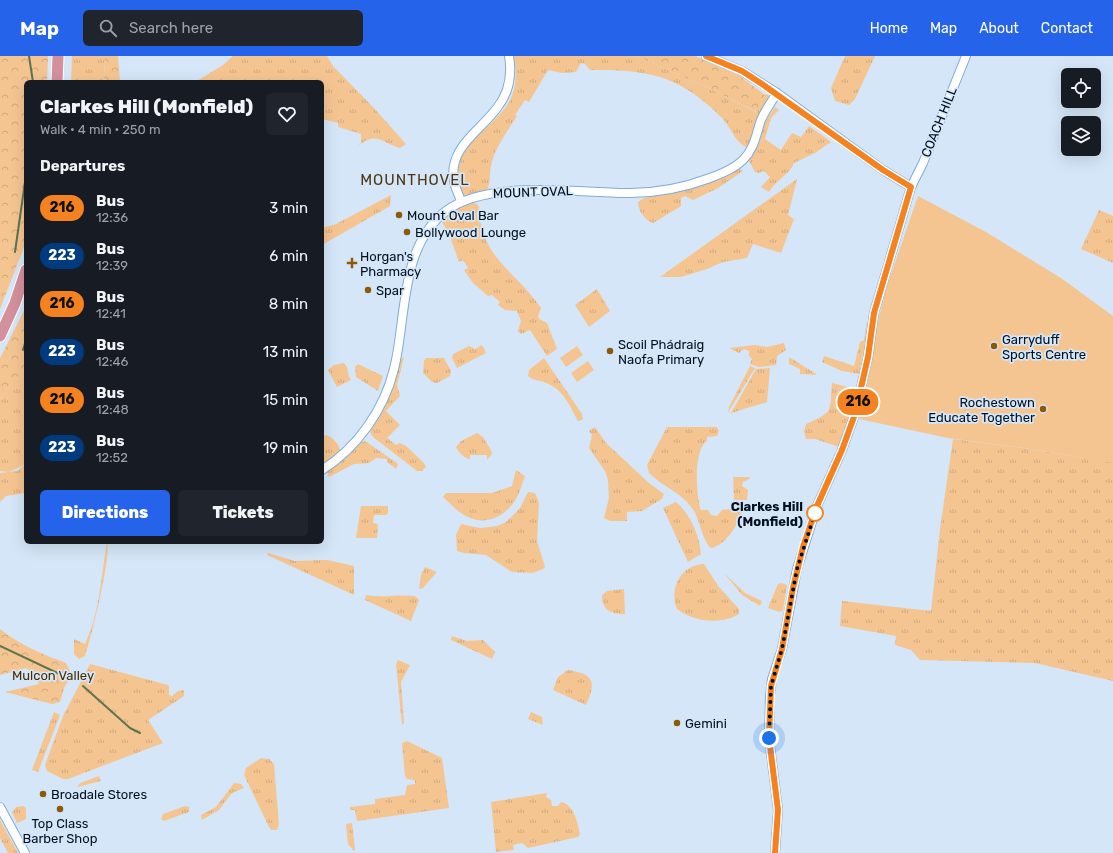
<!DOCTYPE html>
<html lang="en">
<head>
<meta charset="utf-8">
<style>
	:root { --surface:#171b24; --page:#20242c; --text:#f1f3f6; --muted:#9ea1a6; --accent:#2563eb }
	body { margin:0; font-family:Rubik,sans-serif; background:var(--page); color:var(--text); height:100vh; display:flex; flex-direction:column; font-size:15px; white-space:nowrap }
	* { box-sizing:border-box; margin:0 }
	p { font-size:13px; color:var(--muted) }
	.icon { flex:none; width:22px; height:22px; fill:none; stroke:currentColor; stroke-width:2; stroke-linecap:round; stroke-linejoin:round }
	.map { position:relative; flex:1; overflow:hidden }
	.drawer { position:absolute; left:24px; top:24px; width:300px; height:464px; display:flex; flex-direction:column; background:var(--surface); border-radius:6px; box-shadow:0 4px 16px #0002 }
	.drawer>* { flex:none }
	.badge { padding:0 8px; border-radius:13px; font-size:14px; line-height:26px }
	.tools { position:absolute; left:1061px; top:12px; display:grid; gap:8px }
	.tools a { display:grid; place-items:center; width:40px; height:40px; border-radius:6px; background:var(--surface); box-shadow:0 4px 16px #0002; font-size:20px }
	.you { position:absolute; width:20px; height:20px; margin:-10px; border:3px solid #fff; border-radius:50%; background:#1a73e8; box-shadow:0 0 0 6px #1a73e833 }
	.map>.badge { position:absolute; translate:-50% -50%; box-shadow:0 0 0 2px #fff }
	h2 { padding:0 16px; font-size:15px; line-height:36px }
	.round { display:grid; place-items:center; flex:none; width:42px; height:42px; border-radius:6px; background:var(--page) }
	.head { display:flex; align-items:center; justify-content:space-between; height:68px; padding:0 16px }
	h1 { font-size:19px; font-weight:800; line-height:30px }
	.primary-button { display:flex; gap:8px; margin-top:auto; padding:8px 16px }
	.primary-button a { flex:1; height:46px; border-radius:6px; background:var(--accent); color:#fff; font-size:16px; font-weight:800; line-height:46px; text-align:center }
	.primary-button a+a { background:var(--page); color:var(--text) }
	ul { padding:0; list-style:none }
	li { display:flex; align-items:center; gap:12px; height:48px; padding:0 16px }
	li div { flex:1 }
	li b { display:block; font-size:15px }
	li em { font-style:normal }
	li .badge { min-width:44px; font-weight:700; text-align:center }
	header { display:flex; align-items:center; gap:24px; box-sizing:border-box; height:56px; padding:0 20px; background:var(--accent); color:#fff }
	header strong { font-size:19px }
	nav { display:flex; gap:22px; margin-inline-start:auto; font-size:14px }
	.search { width:280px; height:36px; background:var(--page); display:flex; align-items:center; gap:10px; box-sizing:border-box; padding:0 14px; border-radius:6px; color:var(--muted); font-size:15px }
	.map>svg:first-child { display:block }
</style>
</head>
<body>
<header>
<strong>Map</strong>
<div class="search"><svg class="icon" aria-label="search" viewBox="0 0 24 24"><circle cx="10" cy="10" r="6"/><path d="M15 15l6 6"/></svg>Search here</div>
<nav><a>Home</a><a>Map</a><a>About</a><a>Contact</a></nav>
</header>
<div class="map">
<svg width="1113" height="797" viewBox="0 0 1113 797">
	<defs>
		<pattern id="grass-tufts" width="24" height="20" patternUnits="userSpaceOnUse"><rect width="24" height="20" fill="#f5c591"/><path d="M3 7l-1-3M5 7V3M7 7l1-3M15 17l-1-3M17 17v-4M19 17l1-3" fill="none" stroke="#d0a87d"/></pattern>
		<pattern id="forest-crowns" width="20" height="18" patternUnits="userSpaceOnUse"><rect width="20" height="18" fill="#f5c591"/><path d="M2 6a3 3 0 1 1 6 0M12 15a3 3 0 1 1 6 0" fill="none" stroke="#d0a87d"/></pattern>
	</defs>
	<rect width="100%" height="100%" fill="#d4e6f8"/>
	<!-- grass -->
	<g fill="url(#grass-tufts)">
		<polygon points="72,0 105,0 104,26 71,26"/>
		<path d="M233 0H327L333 10 374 52 406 88 400 92C380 86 376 74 356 92L361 87V78L338 71V67L322 63V26H195L223 9Z"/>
		<path d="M514 0H637L713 34 756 56 765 39 767 38 769 40 758 64 749 90 746 91C736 87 730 71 723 63 681 20 649 13 590 14L585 8 581 7 576 16 562 17 548 14 529 46 525 44 515 59 517 60C507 76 495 91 491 110 489 118 491 127 487 134L466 140C460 137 460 133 459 127 452 88 490 75 508 48 517 33 517 16 514 0Z"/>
		<polygon points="845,0 875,0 855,43 849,49 835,45 831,32"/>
		<path d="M775 51 779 54 771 62 765 83 781 94 792 77 801 81 809 70 831 86 815 97 794 107C791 117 775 125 769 136L761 131 770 121 764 115 758 117 755 116 749 105 759 87 765 66Z"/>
		<path d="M738 113H740L743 115 718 132 693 144 685 140 681 142V150L678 152 653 167C645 165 638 154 638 146L644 142 701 130Z"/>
		<polygon points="797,123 788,159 794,163 781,197 753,188 747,202 723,206 707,213 681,221 660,221"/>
		<polygon points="391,139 390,150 322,189 322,172 336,168"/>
		<path d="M472 146 477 148 479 151C480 202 516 215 541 252L538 260 539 263 547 267 557 293 547 300 530 274 521 278 518 275 521 265 517 255 505 254 498 249 500 246 492 239 488 240 473 227 464 214 468 212 463 204 459 206 449 178 442 166 453 155Z"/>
		<polygon points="1099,154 1113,160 1113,207 1081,193"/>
		<polygon points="597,233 610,255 589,271 575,249"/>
		<polygon points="867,266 869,268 859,318 842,315 822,306 824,300 854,310 860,286 864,284"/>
		<polygon points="1113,279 1113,625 1035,607 920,604 911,594 895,589 896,580 840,570 842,545 931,555 940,473 953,383 1031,393 1084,402 1070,399"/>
		<polygon points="784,287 786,294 777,300 776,309 759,311 750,308 752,303 749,300 749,295 744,293 739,297 729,292 755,289 767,291"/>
		<polygon points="482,289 486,297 457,312 452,302 453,298 469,290 475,293"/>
		<polygon points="404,301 397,329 400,340 386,355 400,369 387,382 396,389 400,387 406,390 424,407 426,411 422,415 417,415 373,381 370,376 393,331 400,304"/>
		<polygon points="789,301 816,318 817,319 800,318 800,313 789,308"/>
		<polygon points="426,302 444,302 451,315 450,320 437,327 432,326 423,317 424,305"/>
		<path d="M544 302 582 358 583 363 578 365C570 350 563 333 546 327 540 324 533 325 528 320L529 314Z"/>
		<path d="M344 307C349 311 347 319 351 324L337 331 328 314 334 309Z"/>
		<polygon points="358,308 383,320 378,335 356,321 355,311"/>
		<polygon points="750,310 755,312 728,357 729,351"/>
		<polygon points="26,312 26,408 9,416 0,415 0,344 10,329"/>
		<path d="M770 312 767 346C759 349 733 355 730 359L756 313Z"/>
		<path d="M832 327 848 331 856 336 845 376 839 391 815 383H806L804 375 806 368C836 355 829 355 832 327Z"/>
		<polygon points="595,371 606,387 649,427 664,438 662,443 642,455 627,456 627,465 610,465 604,462 609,442 608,424 605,415 589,392 592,379 589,375"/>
		<path d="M667 371H717L719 375 717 380 707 381V385C693 394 696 440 701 454H708L711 459 717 460 722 454 738 452 742 455C739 468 725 490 711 492 703 486 700 465 694 455 683 437 663 431 649 417L647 409Z"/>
		<path d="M477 377 483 381 492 396V398L487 404V399H470V403C465 403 458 396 456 391L461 385Z"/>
		<path d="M326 379C333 381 339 389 341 395L322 410V381Z"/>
		<polygon points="365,385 397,407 398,409 396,413 387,406 387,403 376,402 369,407 354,408 329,421 327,416 359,387"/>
		<polygon points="23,410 26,410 26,437 6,440 0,446 0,417 17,415"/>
		<path d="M516 414 525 420C522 428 520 436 516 443 506 460 486 470 468 461 458 457 451 448 443 441L446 437H492L512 430Z"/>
		<polygon points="733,421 750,421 749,423 743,426 742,430 748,434 747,444 734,444"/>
		<polygon points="528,436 535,437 539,446 537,485 545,511 543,513 533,517 512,516 486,499 464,497 457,495 456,479 461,468 480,472 497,470 506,466 520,452"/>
		<path d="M676 446C691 459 699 479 701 498L688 506 663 452Z"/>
		<polygon points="361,450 388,450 388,457 386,459 374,459 373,467 378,468 377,482 356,482"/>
		<path d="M107 486C112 498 91 583 85 600L79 603 74 598V583L85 588C100 556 101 520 107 486Z"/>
		<polygon points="268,497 295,505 327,504 354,510 354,539 267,499"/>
		<path d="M704 508 719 531 739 553V558C722 569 693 566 677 553 669 533 680 509 704 508Z"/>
		<polygon points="425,511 437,516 423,532 419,533 421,519"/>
		<polygon points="724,517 745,537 762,545 760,550 742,539"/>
		<polygon points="781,527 787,529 783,554 780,556 768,552 778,528"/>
		<path d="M624 533 625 558C610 558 602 554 602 539L607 535Z"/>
		<path d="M366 539C382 542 398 538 415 540L419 544 411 565 365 544Z"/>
		<polygon points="452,580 467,585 483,584 495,596 492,603 451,584"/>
		<polygon points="398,604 410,609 401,626 404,667 402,669 396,608"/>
		<polygon points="90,608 168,629 169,631 169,639 172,640 178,635 184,634 184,640 148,664 163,687 68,723 63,723 47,715 45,709 63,660"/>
		<path d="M568 614C593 618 597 625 586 649L553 634 558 621Z"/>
		<polygon points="54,656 60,659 38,716 32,714"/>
		<polygon points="531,656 542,661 543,669 528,663"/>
		<polygon points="407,685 442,702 449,752 357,765 355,754 350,754 350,751 375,748 375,743 405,739 407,729 415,728 415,724 407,723 405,720 402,687"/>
		<polygon points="261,702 269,703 274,708 279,769 277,774 271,774 269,771 244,719 246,712"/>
		<polygon points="99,720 101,725 77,731 80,727"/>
		<polygon points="234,727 241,728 244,732 232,737 219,754 202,764 201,759 216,751"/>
		<path d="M547 737 546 741 551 744 552 750H558L561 746C574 748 578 768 580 778L578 781 528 792 522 787 513 789 514 794 496 796 491 746Z"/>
		<polygon points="23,750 26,752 26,763 17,767 12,756 16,751"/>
		<polygon points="185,750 189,751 189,756 164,765 161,763 163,758"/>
		<polygon points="0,764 18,797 8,797 0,782"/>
		<polygon points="352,767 355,794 353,794 348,788 346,768"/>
	</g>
	<!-- forest -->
	<g fill="url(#forest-crowns)">
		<polygon points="0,0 48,0 47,26 26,26 26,186 0,253"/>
		<polygon points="105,0 118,0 120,26 104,26"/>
		<polygon points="637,0 695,0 740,20 765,39 757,56 713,34"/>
		<polygon points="26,251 26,312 10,329 0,344 0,302"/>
		<path d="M0 573C20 589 42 598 66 607L72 618 64 632 60 646 52 648 5 636 39 628 35 619 26 612 0 619Z"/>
	</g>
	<!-- garden -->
	<g fill="#f5c591">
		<polygon points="918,140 986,176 1061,222 1113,260 1113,407 1031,393 948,382 859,363 871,310 877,269 886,233"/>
		<polygon points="577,290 583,299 566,311 560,302"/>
		<polygon points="588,305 594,314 577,326 571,317"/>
	</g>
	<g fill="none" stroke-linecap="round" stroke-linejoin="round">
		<!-- stream -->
		<g stroke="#5c744f" stroke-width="2">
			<polyline points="29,0 33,26"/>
			<polyline points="15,196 26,119"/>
			<polyline points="23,294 26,284"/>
			<polyline points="0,590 68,622"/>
			<polyline points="83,630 130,672 140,677"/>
		</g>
		<defs>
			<g id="tertiary">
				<polyline points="706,0 742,15 777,37 883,114 911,131"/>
				<path d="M461 145C459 139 455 132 454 125 448 92 480 75 497 52 509 37 512 18 509 0"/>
				<path d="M322 414C357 392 384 354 394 313 407 262 399 191 446 155 487 123 580 137 630 137 656 137 686 131 710 122 721 118 735 112 743 104 755 92 756 78 761 64 765 55 771 46 777 37"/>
				<polyline points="0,751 25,797"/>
				<polyline points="775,797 778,754 769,682 770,640 772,623 782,593 797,513 817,450 842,394 855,358 868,301 874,257 911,131 923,107 966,0"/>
			</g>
			<g id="trunk">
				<polyline points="57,26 58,0"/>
				<polyline points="0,280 15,247 26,214"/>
			</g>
		</defs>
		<!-- tertiary casing -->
		<use href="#tertiary" stroke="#80acd8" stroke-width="10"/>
		<!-- trunk casing -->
		<use href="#trunk" stroke="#fff" stroke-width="13"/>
		<!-- tertiary -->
		<use href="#tertiary" stroke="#fff" stroke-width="8"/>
		<!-- trunk -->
		<use href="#trunk" stroke="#d4909c" stroke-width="11"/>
	</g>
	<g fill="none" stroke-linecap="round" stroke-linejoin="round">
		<defs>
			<polyline id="line" points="706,0 742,15 762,28 883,114 911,131 874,257 868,301 855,358 842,394 817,450 803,491 793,532 782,593 771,630 769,682 778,754 775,797"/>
		</defs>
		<!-- line casing -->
		<use href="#line" stroke="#fff" stroke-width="9"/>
		<!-- line -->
		<use href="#line" stroke="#f58220" stroke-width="6"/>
		<!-- walk -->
		<polyline stroke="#02101f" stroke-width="4" stroke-dasharray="0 7.2" points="769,682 771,630 782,593 797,513 815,457"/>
	</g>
	<!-- markers -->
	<g fill="#8d5909" stroke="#d4e6f8" stroke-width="1.5">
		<circle cx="399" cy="159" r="4"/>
		<circle cx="407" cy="176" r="4"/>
		<path d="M350 201h4v4h4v4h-4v4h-4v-4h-4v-4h4z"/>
		<circle cx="368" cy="234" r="4"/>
		<circle cx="994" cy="290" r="4"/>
		<circle cx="610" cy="295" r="4"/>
		<circle cx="1043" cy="353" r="4"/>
		<circle cx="677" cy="667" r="4"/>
		<circle cx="43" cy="738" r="4"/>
		<circle cx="60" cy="753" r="4"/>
	</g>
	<circle fill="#fff" stroke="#f58220" stroke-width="2" cx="815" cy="457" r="8"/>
	<g text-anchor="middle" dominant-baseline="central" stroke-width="3.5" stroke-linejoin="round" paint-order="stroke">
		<!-- street labels -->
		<g font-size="13" fill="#02101f" stroke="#d4e6f8">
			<text transform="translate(939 66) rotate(-68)">COACH HILL</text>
			<text transform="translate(533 136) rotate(-2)">MOUNT OVAL</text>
		</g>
		<!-- poi labels -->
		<g font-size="13" fill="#02101f" stroke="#d4e6f8" text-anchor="start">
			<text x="407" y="159">Mount Oval Bar</text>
			<text x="415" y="176">Bollywood Lounge</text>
			<text x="360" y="200">Horgan's<tspan x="360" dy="15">Pharmacy</tspan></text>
			<text x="376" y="234">Spar</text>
			<text x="1002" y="283">Garryduff<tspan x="1002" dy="15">Sports Centre</tspan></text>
			<text x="618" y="288">Scoil Phádraig<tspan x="618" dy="15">Naofa Primary</tspan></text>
			<text x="1035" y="346" text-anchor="end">Rochestown<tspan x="1035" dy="15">Educate Together</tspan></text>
			<text x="685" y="667">Gemini</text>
			<text x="51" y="738">Broadale Stores</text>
			<text x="60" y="767" text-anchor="middle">Top Class<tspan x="60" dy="15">Barber Shop</tspan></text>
		</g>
		<!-- stop labels -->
		<g font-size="13" font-weight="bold" fill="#02101f" stroke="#d4e6f8" text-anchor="end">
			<text x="803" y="450">Clarkes Hill<tspan x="803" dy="15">(Monfield)</tspan></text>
		</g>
		<!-- park labels -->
		<g font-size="13" fill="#4b2c00" stroke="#d4e6f8">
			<text x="53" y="619">Mulcon Valley</text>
		</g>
		<!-- quarter labels -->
		<g font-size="15" letter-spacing="1" fill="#4e3413" stroke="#d4e6f8">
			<text x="415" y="124">MOUNTHOVEL</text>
		</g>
	</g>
</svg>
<div class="tools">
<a><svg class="icon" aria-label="locate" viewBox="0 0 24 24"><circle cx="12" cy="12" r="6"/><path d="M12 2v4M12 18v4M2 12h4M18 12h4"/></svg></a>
<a><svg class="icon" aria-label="layers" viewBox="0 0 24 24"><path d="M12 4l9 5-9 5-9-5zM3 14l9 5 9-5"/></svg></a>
</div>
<div class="you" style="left:769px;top:682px"></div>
<b class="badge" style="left:858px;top:346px;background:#f58220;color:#111">216</b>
<section class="drawer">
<div class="head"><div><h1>Clarkes Hill (Monfield)</h1><p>Walk · 4 min · 250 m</p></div><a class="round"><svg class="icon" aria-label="heart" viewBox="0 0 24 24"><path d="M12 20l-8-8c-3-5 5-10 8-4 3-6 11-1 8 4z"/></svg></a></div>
<h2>Departures</h2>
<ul>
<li><span class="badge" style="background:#f58220;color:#111">216</span><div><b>Bus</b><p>12:36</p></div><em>3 min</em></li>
<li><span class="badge" style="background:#003b80;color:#fff">223</span><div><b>Bus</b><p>12:39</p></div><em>6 min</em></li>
<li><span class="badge" style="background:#f58220;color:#111">216</span><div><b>Bus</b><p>12:41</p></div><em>8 min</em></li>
<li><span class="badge" style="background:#003b80;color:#fff">223</span><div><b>Bus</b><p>12:46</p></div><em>13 min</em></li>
<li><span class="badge" style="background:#f58220;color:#111">216</span><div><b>Bus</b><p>12:48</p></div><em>15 min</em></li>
<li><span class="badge" style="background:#003b80;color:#fff">223</span><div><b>Bus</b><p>12:52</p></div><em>19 min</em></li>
</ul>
<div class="primary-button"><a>Directions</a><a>Tickets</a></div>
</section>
</div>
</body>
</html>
